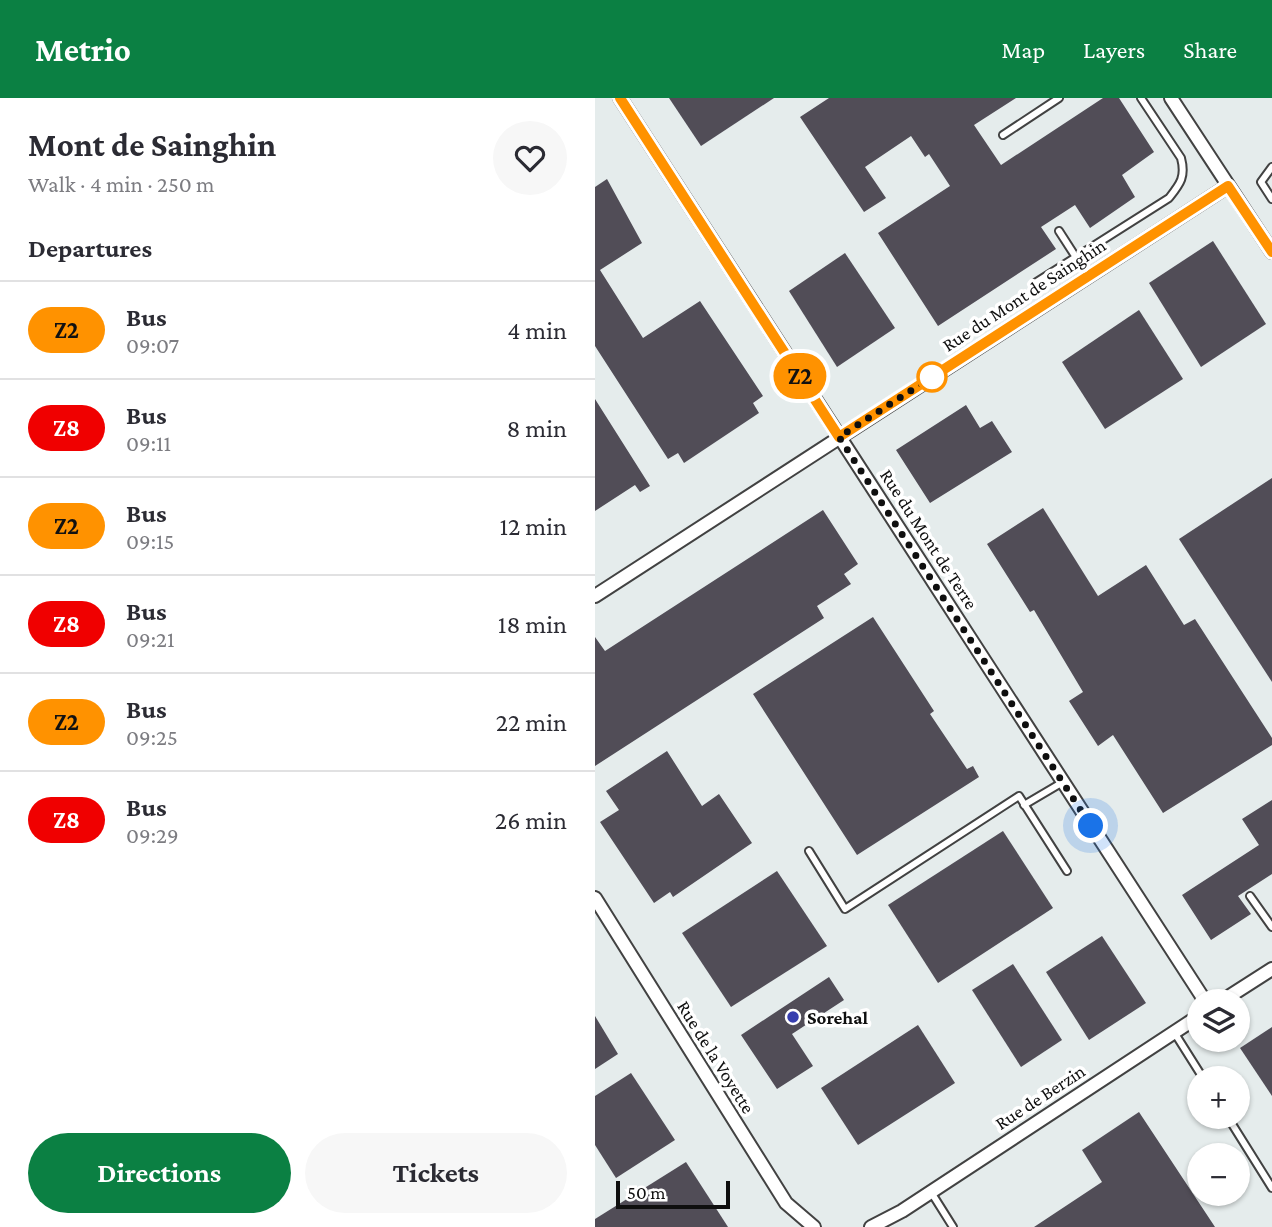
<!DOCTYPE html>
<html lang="en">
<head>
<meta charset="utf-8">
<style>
	:root { --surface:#fff; --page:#f7f7f7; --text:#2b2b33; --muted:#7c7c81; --line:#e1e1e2; --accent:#0b8043 }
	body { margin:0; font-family:"Crimson Pro",serif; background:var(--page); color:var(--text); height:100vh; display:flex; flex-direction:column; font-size:26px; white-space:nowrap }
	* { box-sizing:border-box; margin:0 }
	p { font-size:23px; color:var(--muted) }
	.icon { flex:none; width:38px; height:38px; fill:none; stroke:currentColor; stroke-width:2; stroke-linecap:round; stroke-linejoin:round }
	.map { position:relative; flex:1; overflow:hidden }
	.side { display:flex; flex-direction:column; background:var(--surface); width:595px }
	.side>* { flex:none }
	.badge { padding:0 14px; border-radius:23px; font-size:24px; line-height:46px }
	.tools { position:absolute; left:592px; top:891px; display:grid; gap:14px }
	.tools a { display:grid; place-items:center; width:63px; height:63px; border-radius:50%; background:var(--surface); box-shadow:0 2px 5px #0004; font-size:35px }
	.scale { position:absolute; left:21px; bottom:18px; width:114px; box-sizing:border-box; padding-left:7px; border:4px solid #0f0f0f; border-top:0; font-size:19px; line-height:24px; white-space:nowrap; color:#0f0f0f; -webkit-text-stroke:5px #fff; paint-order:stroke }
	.you { position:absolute; width:35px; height:35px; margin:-18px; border:5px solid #fff; border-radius:50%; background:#1a73e8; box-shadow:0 0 0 10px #1a73e833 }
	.map>.badge { position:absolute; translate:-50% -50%; box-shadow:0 0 0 4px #fff }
	h2 { padding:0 28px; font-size:26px; line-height:63px }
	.round { display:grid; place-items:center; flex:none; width:74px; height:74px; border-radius:37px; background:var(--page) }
	.overview { display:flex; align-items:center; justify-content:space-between; height:119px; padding:0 28px }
	h1 { font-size:33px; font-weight:700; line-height:52px }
	.button { display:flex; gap:14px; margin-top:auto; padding:14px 28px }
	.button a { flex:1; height:80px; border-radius:42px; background:var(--accent); color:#fff; font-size:28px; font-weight:700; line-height:80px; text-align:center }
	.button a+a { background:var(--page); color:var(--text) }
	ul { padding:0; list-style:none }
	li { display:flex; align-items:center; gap:21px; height:98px; padding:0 28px; border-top:2px solid var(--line) }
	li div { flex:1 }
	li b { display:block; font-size:26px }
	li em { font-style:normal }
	li .badge { min-width:77px; font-weight:700; text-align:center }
	header { display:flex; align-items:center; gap:42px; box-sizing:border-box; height:98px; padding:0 35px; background:var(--accent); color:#fff }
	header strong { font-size:33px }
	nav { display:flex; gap:38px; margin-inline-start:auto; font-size:24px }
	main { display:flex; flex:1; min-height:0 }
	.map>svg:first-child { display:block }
</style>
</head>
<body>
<header>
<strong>Metrio</strong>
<nav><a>Map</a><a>Layers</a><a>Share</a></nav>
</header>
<main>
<section class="side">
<div class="overview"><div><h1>Mont de Sainghin</h1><p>Walk · 4 min · 250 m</p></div><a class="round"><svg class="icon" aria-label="heart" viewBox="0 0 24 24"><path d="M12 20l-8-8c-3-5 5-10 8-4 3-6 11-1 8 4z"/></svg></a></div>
<h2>Departures</h2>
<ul>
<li><span class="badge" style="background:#ff9200;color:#111">Z2</span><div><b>Bus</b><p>09:07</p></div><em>4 min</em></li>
<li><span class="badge" style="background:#f00000;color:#fff">Z8</span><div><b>Bus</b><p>09:11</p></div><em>8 min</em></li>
<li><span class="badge" style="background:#ff9200;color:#111">Z2</span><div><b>Bus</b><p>09:15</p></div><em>12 min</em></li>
<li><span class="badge" style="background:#f00000;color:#fff">Z8</span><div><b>Bus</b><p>09:21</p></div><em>18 min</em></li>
<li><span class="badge" style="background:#ff9200;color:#111">Z2</span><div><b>Bus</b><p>09:25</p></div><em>22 min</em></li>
<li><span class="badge" style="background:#f00000;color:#fff">Z8</span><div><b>Bus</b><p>09:29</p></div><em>26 min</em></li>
</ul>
<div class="button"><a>Directions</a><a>Tickets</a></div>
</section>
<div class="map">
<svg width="677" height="1129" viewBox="0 0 677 1129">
	<rect width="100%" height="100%" fill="#fbf3fd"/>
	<!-- industrial -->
	<path fill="#e5ecec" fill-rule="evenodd" d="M0 0H677V1129H0ZM604 903H642V942H604ZM604 980H642V1018H604ZM604 1057H642V1096H604Z"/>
	<!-- building -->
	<g fill="#514d57">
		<polygon points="74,0 179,0 106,48"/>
		<polygon points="234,0 421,0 379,27 406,67 508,0 524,0 559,54 527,77 540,99 495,130 480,107 446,129 461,151 343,228 283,135 355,88 334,56 330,59 316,38 270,69 291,100 269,114 205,19"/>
		<polygon points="12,81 47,145 5,172 48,240 105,203 168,298 158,305 164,315 89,365 83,355 73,361 0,248 0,89"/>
		<polygon points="618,143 671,226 606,269 554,185"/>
		<polygon points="250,155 300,230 242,269 194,193"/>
		<polygon points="544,212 588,281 510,331 467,264"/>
		<polygon points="0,301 55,388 45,394 40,387 0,413"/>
		<polygon points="371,307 385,330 397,323 417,354 335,405 301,352"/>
		<polygon points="677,380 677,584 584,441"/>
		<polygon points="448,410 503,498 551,467 589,527 600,521 677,640 677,647 568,715 518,637 503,648 474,603 488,594 439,512 435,514 392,446"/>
		<polygon points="228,412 263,466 249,476 256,486 222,508 229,520 0,668 0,539 10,553"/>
		<polygon points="278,519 339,613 335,616 372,671 378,668 384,679 262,757 158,596"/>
		<polygon points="72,653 107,708 124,696 157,745 78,799 75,794 59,805 5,724 24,712 11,693"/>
		<polygon points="677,702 677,776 643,798 656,816 616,842 587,797 664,747 647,721"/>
		<polygon points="408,733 458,810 343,885 293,807"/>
		<polygon points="182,773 232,848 136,909 87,835"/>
		<polygon points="507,838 551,905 494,942 451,874"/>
		<polygon points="418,866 467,942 426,969 377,892"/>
		<polygon points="234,879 249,902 197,936 218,968 182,991 146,937"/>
		<polygon points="0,918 23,956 0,971"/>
		<polygon points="323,927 360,985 263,1047 226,990"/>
		<polygon points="677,929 677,998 645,950"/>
		<polygon points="36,975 80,1042 21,1080 0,1047 0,998"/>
		<polygon points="544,1014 620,1129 439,1129 507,1084 487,1052"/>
		<polygon points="91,1064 133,1129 0,1129 0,1121"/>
	</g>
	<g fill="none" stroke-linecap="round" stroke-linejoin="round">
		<defs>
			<g id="lane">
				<polyline points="408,37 464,0"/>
				<polyline points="677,69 666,84 677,101"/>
				<polyline points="464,133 493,178"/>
				<path d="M440 185 574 100C585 86 591 79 586 60L546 0"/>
				<polyline points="429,707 468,684"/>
				<polyline points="214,753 250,811 424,698 472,773"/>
				<polyline points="655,798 677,829"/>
				<polyline points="579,934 608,980"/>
				<polyline points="632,1018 677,1090"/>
				<polyline points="336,1094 358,1129"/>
			</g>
			<g id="street">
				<polyline points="25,0 610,903"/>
				<polyline points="576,0 677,154"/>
				<polyline points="0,498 633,88"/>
				<polyline points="0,800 191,1105 219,1129"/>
				<polyline points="627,903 677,871"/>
				<polyline points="276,1129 307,1113 604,918"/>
			</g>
		</defs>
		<!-- lane casing -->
		<use href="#lane" stroke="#424242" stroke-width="10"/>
		<!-- street casing -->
		<use href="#street" stroke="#424242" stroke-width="16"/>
		<!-- lane -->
		<use href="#lane" stroke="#fff" stroke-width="6"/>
		<!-- street -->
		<use href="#street" stroke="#fff" stroke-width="12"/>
	</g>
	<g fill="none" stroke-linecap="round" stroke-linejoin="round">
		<defs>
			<polyline id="line" points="25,0 244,339 633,88 677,154"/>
		</defs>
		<!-- line casing -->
		<use href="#line" stroke="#fff" stroke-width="16"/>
		<!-- line -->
		<use href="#line" stroke="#ff9200" stroke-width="10"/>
		<!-- walk -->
		<polyline stroke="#0f0f0f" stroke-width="7" stroke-dasharray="0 12.6" points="337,279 244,339 496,728"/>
	</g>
	<!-- markers -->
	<circle fill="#fff" stroke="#ff9200" stroke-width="3.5" cx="337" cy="279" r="14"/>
	<circle fill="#373eaf" stroke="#fff" stroke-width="2.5" cx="198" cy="919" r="7"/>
	<g text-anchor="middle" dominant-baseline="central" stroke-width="7" stroke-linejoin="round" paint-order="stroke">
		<!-- street labels -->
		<g font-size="19" fill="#0f0f0f" stroke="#fff">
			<text transform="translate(429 197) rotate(-33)">Rue du Mont de Sainghin</text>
			<text transform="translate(334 441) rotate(57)">Rue du Mont de Terre</text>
			<text transform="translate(121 959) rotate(58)">Rue de la Voyette</text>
			<text transform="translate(445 999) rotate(-33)">Rue de Berzin</text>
		</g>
		<!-- poi labels -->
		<g font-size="19" font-weight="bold" fill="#0f0f0f" stroke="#fff" text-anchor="start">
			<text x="212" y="919">Sorehal</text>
		</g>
	</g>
</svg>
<div class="tools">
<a><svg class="icon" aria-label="layers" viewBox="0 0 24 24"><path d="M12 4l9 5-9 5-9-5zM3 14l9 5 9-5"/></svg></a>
<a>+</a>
<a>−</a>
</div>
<div class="scale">50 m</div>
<div class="you" style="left:496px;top:728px"></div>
<b class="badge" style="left:205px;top:278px;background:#ff9200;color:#111">Z2</b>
</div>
</main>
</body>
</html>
